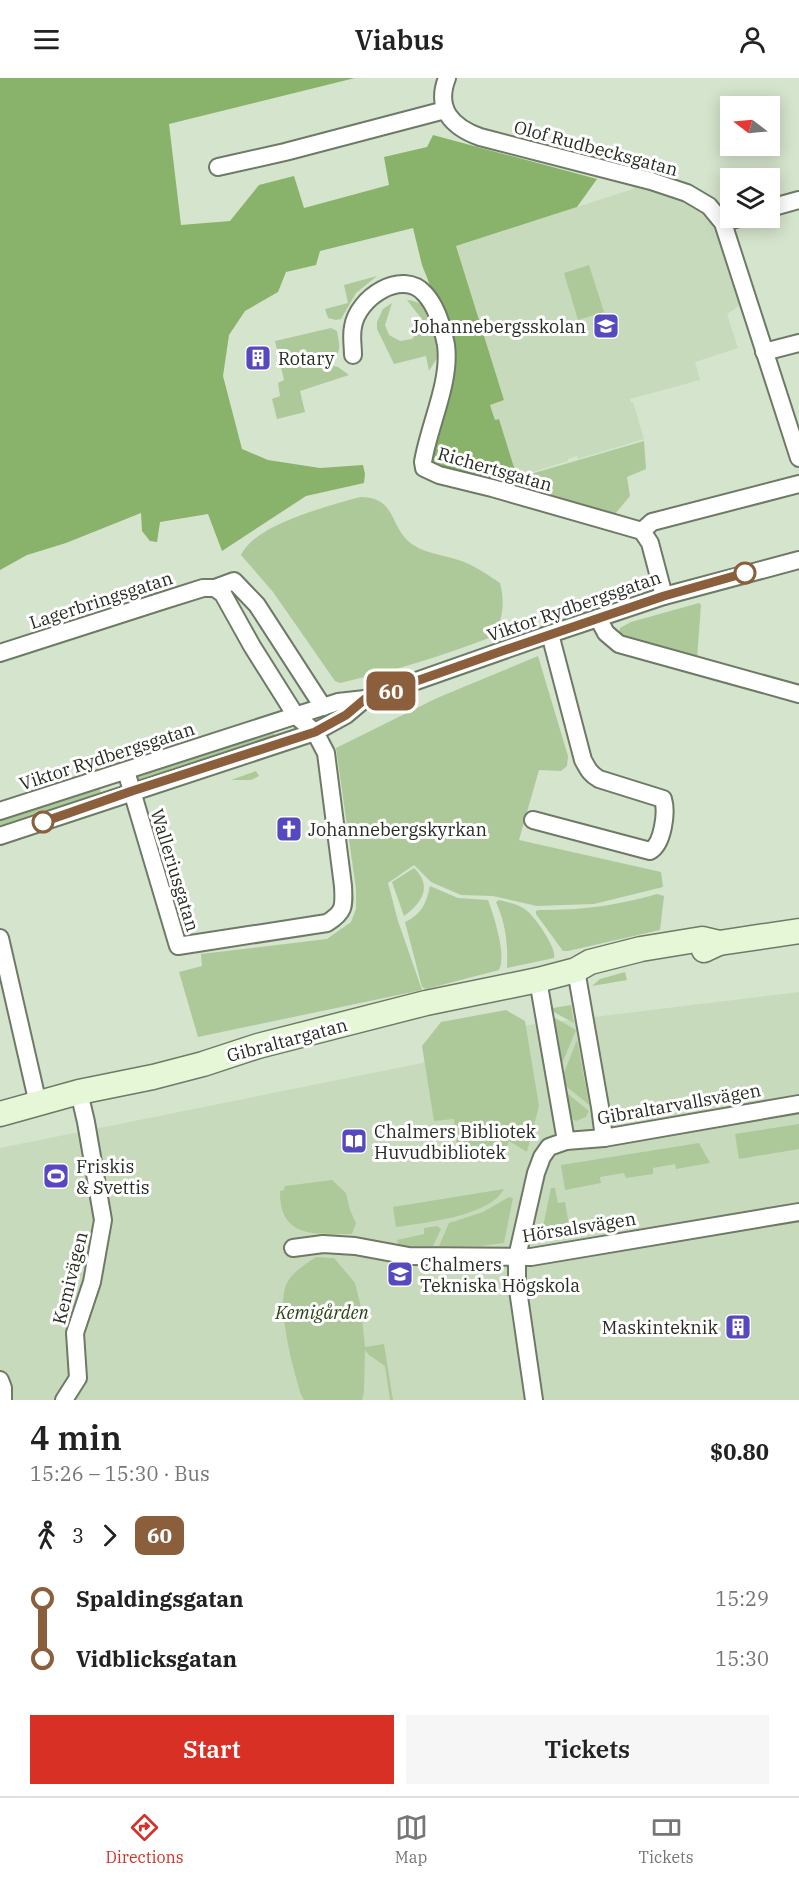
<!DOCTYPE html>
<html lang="en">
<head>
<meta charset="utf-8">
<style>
	:root { --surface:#fff; --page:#f6f6f6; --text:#222; --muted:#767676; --line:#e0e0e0; --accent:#d93025 }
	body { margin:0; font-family:"IBM Plex Serif",serif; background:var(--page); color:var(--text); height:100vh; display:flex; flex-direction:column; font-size:22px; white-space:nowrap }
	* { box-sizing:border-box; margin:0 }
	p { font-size:20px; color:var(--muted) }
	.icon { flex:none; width:33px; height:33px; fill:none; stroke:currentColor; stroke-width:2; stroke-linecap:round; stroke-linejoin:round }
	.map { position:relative; height:1322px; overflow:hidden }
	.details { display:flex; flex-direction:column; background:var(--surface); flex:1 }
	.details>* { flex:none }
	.badge { padding:0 12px; border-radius:9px; font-size:21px; line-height:39px }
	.needle { width:39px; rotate:286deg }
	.buttons { position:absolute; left:720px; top:18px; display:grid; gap:12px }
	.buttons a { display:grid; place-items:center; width:60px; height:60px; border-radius:0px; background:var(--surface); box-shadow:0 3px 15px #0003; font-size:30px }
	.map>.badge { position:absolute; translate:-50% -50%; box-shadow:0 0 0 3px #fff }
	.legs { display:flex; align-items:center; gap:9px; height:66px; padding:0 30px; font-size:20px }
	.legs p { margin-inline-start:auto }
	.overview { display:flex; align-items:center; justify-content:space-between; height:102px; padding:0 30px }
	h1 { font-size:33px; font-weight:600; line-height:45px }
	.action { display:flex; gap:12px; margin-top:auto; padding:12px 30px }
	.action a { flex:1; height:69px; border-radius:0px; background:var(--accent); color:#fff; font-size:24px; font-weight:600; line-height:69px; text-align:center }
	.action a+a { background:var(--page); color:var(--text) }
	ul { padding:0 30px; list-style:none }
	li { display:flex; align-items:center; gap:21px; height:60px; font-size:22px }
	li i { display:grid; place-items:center; width:9px; height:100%; margin:0 8px; background:currentColor }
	li i::after { content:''; width:15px; height:15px; margin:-8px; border:4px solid; border-radius:50%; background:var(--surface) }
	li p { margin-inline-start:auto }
	li:first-child i { background:linear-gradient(#0000 50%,currentColor 0) }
	li:last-child i { background:linear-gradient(currentColor 50%,#0000 0) }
	header { display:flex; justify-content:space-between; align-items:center; height:78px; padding:0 30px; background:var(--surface); font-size:27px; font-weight:600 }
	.tab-bar { display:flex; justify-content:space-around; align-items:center; height:84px; border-top:2px solid var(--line); background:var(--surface); font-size:16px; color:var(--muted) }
	.tab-bar a { display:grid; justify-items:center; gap:3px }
	.tab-bar .on { color:var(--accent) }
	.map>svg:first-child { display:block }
</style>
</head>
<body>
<header><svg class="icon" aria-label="menu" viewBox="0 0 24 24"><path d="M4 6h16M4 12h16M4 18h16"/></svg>Viabus<svg class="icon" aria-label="person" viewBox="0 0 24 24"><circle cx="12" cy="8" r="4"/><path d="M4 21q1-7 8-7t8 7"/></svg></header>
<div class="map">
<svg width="799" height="1322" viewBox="0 0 799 1322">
	<rect width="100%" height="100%" fill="#d5e4cc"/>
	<!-- built -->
	<g fill="#c8dabc">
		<polygon points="636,106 675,117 699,128 717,146 741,224 738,229 727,236 738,270 695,284 700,302 630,321 631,325 633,324 644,361 578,381 577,378 568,381 568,383 517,399 499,341 495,342 490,326 504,322 456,168 633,111"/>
		<polygon points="799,914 799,1322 0,1322 0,1070 422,985 487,952"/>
	</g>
	<!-- green -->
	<g fill="#adc99a">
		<polygon points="589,187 604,234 578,242 564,195"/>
		<polygon points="377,198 356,215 341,241 336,242 328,240 325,231 348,225 344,207"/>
		<path d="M407 222C437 225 436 254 439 277L429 293 426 278 394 286 377 251V244L383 231 392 225 385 247 389 257 400 263 412 261 420 251V239Z"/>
		<path d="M331 250 337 253C340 271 342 273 329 287L338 289 349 297 300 313 305 334 277 341 272 321 280 318 278 305 284 302 275 263Z"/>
		<polygon points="644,363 646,391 627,399 630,418 615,436 513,412 517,400"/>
		<path d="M360 419C399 419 388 452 415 468 427 476 450 478 464 484 477 489 489 498 500 505 505 525 503 539 494 558 443 578 393 593 340 605L335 603 273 514 241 477C255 446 329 428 360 419Z"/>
		<polygon points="699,525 701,527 697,580 624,560 619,557 620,550 631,544"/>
		<polygon points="538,578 568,678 567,688 561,693 539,692 519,762 661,794 663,809 594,826 537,828 493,818 461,817 431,804 414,787 388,805 398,843 422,912 198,959 179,894 202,888 201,876 327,861 351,844 356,831 356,811 336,670 437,620"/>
		<polygon points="273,653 276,662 137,706 135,698"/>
		<polygon points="256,693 259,698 251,702 231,702"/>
		<polygon points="99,709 102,718 0,751 0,740"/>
		<path d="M414 790C433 808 422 825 404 838L392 804Z"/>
		<path d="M430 808 458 820 488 822C494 838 507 878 499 892L426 911 422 909 405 844C422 836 426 826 430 808Z"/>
		<path d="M657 816 664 818 660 852 568 873H563L536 836V833L539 832C584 832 614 828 657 816Z"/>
		<path d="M499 822C507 824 519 826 526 832 535 839 557 870 554 880L507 890C508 867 506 846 496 824Z"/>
		<polygon points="625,894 627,902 592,908 600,901"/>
		<polygon points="571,927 574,945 550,932 553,930"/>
		<polygon points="506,932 525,943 539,1028 527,1074 509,1063 506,1071 458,1077 454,1041 434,1043 422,968 441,944"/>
		<polygon points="550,937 576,952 561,988"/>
		<polygon points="577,962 589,1026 588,1026 562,1005 562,1000"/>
		<polygon points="562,1011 589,1033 586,1039 576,1043 569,1039"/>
		<polygon points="799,1046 799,1071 739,1081 735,1056"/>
		<polygon points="699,1065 710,1085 676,1091 675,1086 653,1090 653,1096 626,1100 624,1095 600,1099 601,1105 565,1112 561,1087"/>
		<path d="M332 1102 346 1115 350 1132 356 1145 352 1156C316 1156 279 1161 280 1113L284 1112 285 1108Z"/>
		<polygon points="551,1110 555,1110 558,1125 565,1124 571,1159 540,1163"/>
		<path d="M504 1111C490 1138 424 1145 396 1149L393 1129Z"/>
		<polygon points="509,1119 513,1120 504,1165 481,1168 439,1168 449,1145 483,1134"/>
		<polygon points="437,1148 441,1151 433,1168 399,1169 397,1162 424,1156 424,1150"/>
		<path d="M316 1179 334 1180 355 1205 361 1229 365 1269 384 1266 393 1322H390L385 1288 369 1277 365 1272 364 1313 362 1322H304L301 1317C294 1293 274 1224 288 1203 294 1193 306 1186 316 1179Z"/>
	</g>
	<!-- forest -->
	<polygon fill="#89b36a" points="0,0 355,0 169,46 181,147 230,143 259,107 294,98 304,130 389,107 384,79 427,69 433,57 597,101 577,129 456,168 504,322 490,327 495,342 499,341 517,399 513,412 428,385 453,267 451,247 435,220 422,187 413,150 320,173 316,187 286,194 278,214 245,233 229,257 223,298 242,371 268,382 320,390 363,387 365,396 364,405 306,418 222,473 208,436 160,444 157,464 150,463 142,453 141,435 66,465 27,477 0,492"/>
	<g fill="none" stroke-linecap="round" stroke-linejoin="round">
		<defs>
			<g id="street">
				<path d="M447 0C435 31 452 49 480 59L651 103 687 115 709 128 723 145 799 380"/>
				<polyline points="218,89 285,74 445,32"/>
				<polyline points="770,130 799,122"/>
				<polyline points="723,145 739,140"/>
				<polyline points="764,274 799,265"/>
				<path d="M353 277C353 268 351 258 353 249 357 220 402 190 425 216 437 229 443 251 446 267 451 304 429 347 423 384L424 390 439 397 492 410 642 453 652 444 799 406"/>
				<polyline points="642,453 650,465 664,518"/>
				<polyline points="598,540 606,555 619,566 799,616"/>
				<polyline points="0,575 165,522 203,510 215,510 234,503 257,527 323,629"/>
				<path d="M126 693 178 868 327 845C345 834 344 828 343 808L326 675 315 654 296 638 252 568 223 516 215 510"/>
				<polyline points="0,733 338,624 365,621 550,556 664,518 799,482"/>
				<path d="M533 742 650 773C663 766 667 734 663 721L599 701C590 696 588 691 583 682L550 556"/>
				<polyline points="0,758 315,654 346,637 365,621"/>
				<polyline points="0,860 38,1026"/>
				<polyline points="576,892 600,1029 604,1060"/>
				<polyline points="538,902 566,1063"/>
				<polyline points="293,1170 323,1166 355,1168 409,1178 531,1179 799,1134"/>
				<polyline points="0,1302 3,1310 3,1322"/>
				<polyline points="64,1322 78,1300 75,1255 92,1204 103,1142 86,1044 79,1014"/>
				<polyline points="534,1322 517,1205 517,1179 536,1095 542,1079 549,1069 566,1063 604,1060 799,1026"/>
			</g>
			<g id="secondary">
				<polyline points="704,872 719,865 799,853"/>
				<polyline points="0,1036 79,1014 153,999 203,986 258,968 426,925 538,902 576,892 590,884 641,871 702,861 719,865"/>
			</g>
		</defs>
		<!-- street casing -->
		<use href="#street" stroke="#6d7a65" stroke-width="20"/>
		<!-- secondary casing -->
		<use href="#secondary" stroke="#6d7a65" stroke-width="27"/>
		<!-- street -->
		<use href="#street" stroke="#fff" stroke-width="16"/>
		<!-- secondary -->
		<use href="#secondary" stroke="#e5f7d7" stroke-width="24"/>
	</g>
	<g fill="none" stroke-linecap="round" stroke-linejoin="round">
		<defs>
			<polyline id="line-1" points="43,744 132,713 315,654 346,637 365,621 502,573 664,518 745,495"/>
		</defs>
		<!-- line-1 casing -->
		<use href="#line-1" stroke="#fff" stroke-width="14"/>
		<!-- line-1 -->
		<use href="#line-1" stroke="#8b5e3c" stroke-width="9"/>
	</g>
	<!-- icons -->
	<defs>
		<symbol id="school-square" viewBox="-11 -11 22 22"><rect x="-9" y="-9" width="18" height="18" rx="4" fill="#5648bf" stroke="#fff"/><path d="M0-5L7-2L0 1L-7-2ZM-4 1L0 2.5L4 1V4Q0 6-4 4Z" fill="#fff"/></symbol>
		<symbol id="building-square" viewBox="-11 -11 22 22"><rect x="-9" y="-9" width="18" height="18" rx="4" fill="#5648bf" stroke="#fff"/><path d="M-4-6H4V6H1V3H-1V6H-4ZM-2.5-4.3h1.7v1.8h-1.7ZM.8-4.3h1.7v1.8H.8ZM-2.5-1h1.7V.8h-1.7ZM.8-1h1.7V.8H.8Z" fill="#fff"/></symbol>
		<symbol id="church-square" viewBox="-11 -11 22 22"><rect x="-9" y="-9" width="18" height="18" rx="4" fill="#5648bf" stroke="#fff"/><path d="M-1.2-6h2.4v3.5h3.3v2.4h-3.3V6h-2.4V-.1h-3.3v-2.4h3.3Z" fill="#fff"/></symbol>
		<symbol id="library-square" viewBox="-11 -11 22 22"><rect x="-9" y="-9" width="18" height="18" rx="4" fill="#5648bf" stroke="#fff"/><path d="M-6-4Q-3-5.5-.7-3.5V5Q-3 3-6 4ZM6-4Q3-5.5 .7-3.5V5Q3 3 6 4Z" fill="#fff"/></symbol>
		<symbol id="stadium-square" viewBox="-11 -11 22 22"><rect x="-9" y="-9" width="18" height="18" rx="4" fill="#5648bf" stroke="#fff"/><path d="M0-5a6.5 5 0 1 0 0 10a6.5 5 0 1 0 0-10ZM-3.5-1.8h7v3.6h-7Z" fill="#fff"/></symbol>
		<symbol id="university-square" viewBox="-11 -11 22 22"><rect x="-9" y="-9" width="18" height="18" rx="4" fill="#5648bf" stroke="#fff"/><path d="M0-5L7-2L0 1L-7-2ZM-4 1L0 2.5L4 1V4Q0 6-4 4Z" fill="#fff"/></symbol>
	</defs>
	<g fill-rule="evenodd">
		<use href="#school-square" x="591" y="233" width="30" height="30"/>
		<use href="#building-square" x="243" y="265" width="30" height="30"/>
		<use href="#church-square" x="274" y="736" width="30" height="30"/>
		<use href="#library-square" x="339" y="1048" width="30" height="30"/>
		<use href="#stadium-square" x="41" y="1083" width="30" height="30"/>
		<use href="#university-square" x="385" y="1181" width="30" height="30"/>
		<use href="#building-square" x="723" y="1234" width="30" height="30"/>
	</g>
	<!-- markers -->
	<g fill="#fff" stroke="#8b5e3c" stroke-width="3">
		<circle cx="745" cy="495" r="10"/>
		<circle cx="43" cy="744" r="10"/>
	</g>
	<g text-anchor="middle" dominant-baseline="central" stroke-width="6" stroke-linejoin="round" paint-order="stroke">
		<!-- street labels -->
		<g font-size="18" fill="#272c23" stroke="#fff">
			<text transform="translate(596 70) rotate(15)">Olof Rudbecksgatan</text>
			<text transform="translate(495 391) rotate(16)">Richertsgatan</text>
			<text transform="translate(101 522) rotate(-18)">Lagerbringsgatan</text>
			<text transform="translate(574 528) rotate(-19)">Viktor Rydbergsgatan</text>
			<text transform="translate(107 678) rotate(-18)">Viktor Rydbergsgatan</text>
			<text transform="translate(175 792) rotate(73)">Walleriusgatan</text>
			<text transform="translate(287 962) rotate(-15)">Gibraltargatan</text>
			<text transform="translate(679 1026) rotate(-10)">Gibraltarvallsvägen</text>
			<text transform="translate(579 1149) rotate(-9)">Hörsalsvägen</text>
			<text transform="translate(70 1200) rotate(-76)">Kemivägen</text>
		</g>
		<!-- poi labels -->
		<g font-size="18" fill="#272c23" stroke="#fff" text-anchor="start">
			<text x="586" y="248" text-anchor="end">Johannebergsskolan</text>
			<text x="278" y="280">Rotary</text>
			<text x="308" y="751">Johannebergskyrkan</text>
			<text x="374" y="1053">Chalmers Bibliotek<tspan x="374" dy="21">Huvudbibliotek</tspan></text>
			<text x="76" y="1088">Friskis<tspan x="76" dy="21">&amp; Svettis</tspan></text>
			<text x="420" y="1186">Chalmers<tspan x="420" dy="21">Tekniska Högskola</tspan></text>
			<text x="718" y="1249" text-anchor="end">Maskinteknik</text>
		</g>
		<!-- park labels -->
		<g font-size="18" font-style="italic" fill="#294411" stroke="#fff">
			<text x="322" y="1234">Kemigården</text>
		</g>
	</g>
</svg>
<div class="buttons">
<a><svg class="needle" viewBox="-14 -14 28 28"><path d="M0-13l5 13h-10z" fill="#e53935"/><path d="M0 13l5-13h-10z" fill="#767676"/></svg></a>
<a><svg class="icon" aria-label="layers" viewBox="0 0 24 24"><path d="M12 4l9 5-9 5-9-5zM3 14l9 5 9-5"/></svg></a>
</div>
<b class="badge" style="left:391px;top:613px;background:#8b5e3c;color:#fff">60</b>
</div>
<section class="details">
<div class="overview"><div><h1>4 min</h1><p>15:26 – 15:30 · Bus</p></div><b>$0.80</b></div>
<div class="legs"><svg class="icon" aria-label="walk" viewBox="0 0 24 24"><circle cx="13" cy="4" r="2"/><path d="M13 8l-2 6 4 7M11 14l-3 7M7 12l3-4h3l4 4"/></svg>3<svg class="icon" aria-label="forward" viewBox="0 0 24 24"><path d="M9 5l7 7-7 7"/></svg><b class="badge" style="background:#8b5e3c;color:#fff">60</b></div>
<ul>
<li><i style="color:#8b5e3c"></i><b>Spaldingsgatan</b><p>15:29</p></li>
<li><i style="color:#8b5e3c"></i><b>Vidblicksgatan</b><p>15:30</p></li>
</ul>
<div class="action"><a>Start</a><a>Tickets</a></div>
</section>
<nav class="tab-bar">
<a class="on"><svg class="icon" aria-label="directions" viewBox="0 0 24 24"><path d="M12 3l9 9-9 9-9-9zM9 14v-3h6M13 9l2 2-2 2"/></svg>Directions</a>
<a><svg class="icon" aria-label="map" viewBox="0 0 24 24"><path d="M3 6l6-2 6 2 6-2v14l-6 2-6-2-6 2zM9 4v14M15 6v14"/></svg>Map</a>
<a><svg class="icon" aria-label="tickets" viewBox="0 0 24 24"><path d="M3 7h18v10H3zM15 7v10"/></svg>Tickets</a>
</nav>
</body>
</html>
